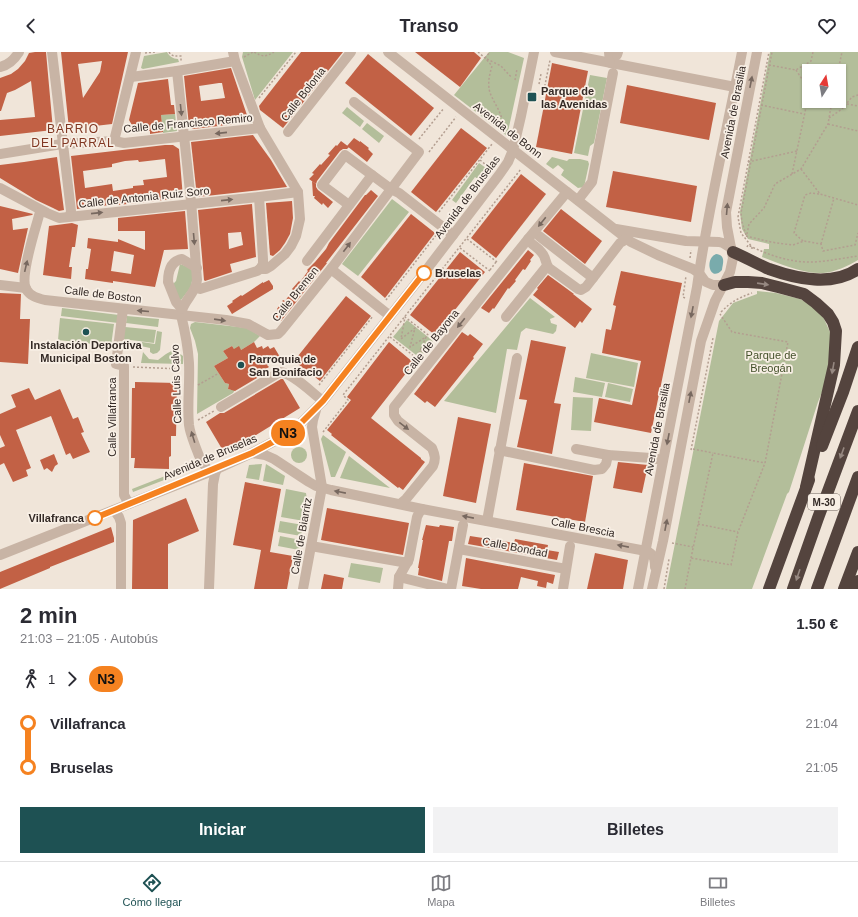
<!DOCTYPE html>
<html lang="es">
<head>
<meta charset="utf-8">
<style>
	:root { --surface:#fff; --page:#f2f2f3; --text:#2b2b33; --muted:#7c7c81; --line:#e1e1e2; --accent:#1e5153 }
	body { margin:0; font-family:Arial,sans-serif; background:var(--page); color:var(--text); height:100vh; display:flex; flex-direction:column; font-size:15px; white-space:nowrap }
	* { box-sizing:border-box; margin:0 }
	p { font-size:13px; color:var(--muted) }
	.icon { flex:none; width:22px; height:22px; fill:none; stroke:currentColor; stroke-width:2; stroke-linecap:round; stroke-linejoin:round }
	.map { position:relative; height:537px; overflow:hidden }
	.panel { display:flex; flex-direction:column; background:var(--surface); flex:1 }
	.panel>* { flex:none }
	.badge { padding:0 8px; border-radius:13px; font-size:14px; line-height:26px }
	.needle { width:26px; rotate:11deg }
	.tools { position:absolute; left:802px; top:12px; display:grid; gap:8px }
	.tools a { display:grid; place-items:center; width:44px; height:44px; border-radius:0px; background:var(--surface); box-shadow:0 1px 3px #0004; font-size:20px }
	.map>.badge { position:absolute; translate:-50% -50%; box-shadow:0 0 0 2px #fff }
	.legs { display:flex; align-items:center; gap:6px; height:44px; padding:0 20px; font-size:13px }
	.legs p { margin-inline-start:auto }
	.summary { display:flex; align-items:center; justify-content:space-between; height:68px; padding:0 20px }
	h1 { font-size:22px; font-weight:700; line-height:30px }
	.primary-button { display:flex; gap:8px; margin-top:auto; padding:8px 20px }
	.primary-button a { flex:1; height:46px; border-radius:0px; background:var(--accent); color:#fff; font-size:16px; font-weight:700; line-height:46px; text-align:center }
	.primary-button a+a { background:var(--page); color:var(--text) }
	ul { padding:0 20px; list-style:none }
	li { display:flex; align-items:center; gap:14px; height:44px; font-size:15px }
	li i { display:grid; place-items:center; width:6px; height:100%; margin:0 5px; background:currentColor }
	li i::after { content:''; width:10px; height:10px; margin:-5px; border:3px solid; border-radius:50%; background:var(--surface) }
	li p { margin-inline-start:auto }
	li:first-child i { background:linear-gradient(#0000 50%,currentColor 0) }
	li:last-child i { background:linear-gradient(currentColor 50%,#0000 0) }
	header { display:flex; justify-content:space-between; align-items:center; height:52px; padding:0 20px; background:var(--surface); font-size:18px; font-weight:700 }
	.dock { display:flex; justify-content:space-around; align-items:center; height:56px; border-top:1px solid var(--line); background:var(--surface); font-size:11px; color:var(--muted) }
	.dock a { display:grid; justify-items:center; gap:2px }
	.dock .selected { color:var(--accent) }
	.map>svg:first-child { display:block }
</style>
</head>
<body>
<header><svg class="icon" aria-label="back" viewBox="0 0 24 24"><path d="M15 5l-7 7 7 7"/></svg>Transo<svg class="icon" aria-label="heart" viewBox="0 0 24 24"><path d="M12 20l-8-8c-3-5 5-10 8-4 3-6 11-1 8 4z"/></svg></header>
<div class="map">
<svg width="858" height="537" viewBox="0 0 858 537">
	<rect width="100%" height="100%" fill="#f0e5d9"/>
	<!-- green -->
	<g fill="#b3be9a" fill-rule="evenodd">
		<path d="M167 0C169 4 173 7 178 7L179 10 143 17 141 16 144 4Z"/>
		<polygon points="243,0 293,0 255,48 242,5"/>
		<polygon points="489,0 508,0 524,6 507,84 454,43"/>
		<path d="M770 0H858V208C848 214 835 220 823 221 804 222 780 212 762 205L764 197H769V192L748 187 742 177 740 160ZM809 19H839V49H809Z"/>
		<polygon points="590,23 607,26 594,91 590,94 588,104 574,101"/>
		<polygon points="347,55 364,69 360,75 342,61"/>
		<polygon points="175,62 177,79 163,81 161,63"/>
		<polygon points="367,71 384,84 379,91 362,77"/>
		<polygon points="552,105 567,109 569,107 580,107 588,109 589,112 584,135 578,136 561,123 564,118 558,113 553,117 546,112"/>
		<polygon points="479,111 486,116 478,127 475,125 456,151 452,148"/>
		<polygon points="392,147 409,160 358,224 342,212"/>
		<polygon points="180,212 194,217 191,235 181,248 178,247 173,232 176,229"/>
		<polygon points="757,239 776,241 800,247 820,258 830,280 830,320 818,350 789,440 787,442 752,537 666,537 719,269 733,251 757,242"/>
		<polygon points="530,246 555,265 550,267 551,271 557,273 556,279 553,282 526,276 521,280 517,298 507,297 496,361 444,349"/>
		<polygon points="62,256 119,263 118,271 61,264"/>
		<polygon points="127,264 159,267 158,275 126,271"/>
		<polygon points="60,266 114,272 111,294 58,288"/>
		<polygon points="407,268 433,289 420,306 393,285"/>
		<polygon points="195,270 247,276 260,284 254,290 241,298 234,297 232,294 223,299 228,306 214,314 225,331 229,332 228,337 231,338 231,337 235,338 233,341 197,362 198,302 195,289 190,276 191,272"/>
		<polygon points="125,275 156,278 154,291 123,287"/>
		<polygon points="157,279 162,280 160,298 157,301 153,302 150,300 150,296 141,294 142,290 155,292"/>
		<polygon points="175,297 179,301 183,304 183,312 141,311 143,300 149,307 158,308 166,302"/>
		<polygon points="591,301 638,311 634,335 586,326"/>
		<polygon points="575,325 605,331 602,345 573,340"/>
		<polygon points="608,331 633,337 630,350 605,345"/>
		<polygon points="573,345 593,346 591,379 571,378"/>
		<polygon points="323,383 346,400 335,425 331,425 321,387"/>
		<circle cx="299" cy="403" r="8"/>
		<polygon points="349,404 390,436 340,426"/>
		<polygon points="262,412 259,428 246,426 249,413"/>
		<polygon points="266,412 285,424 283,433 263,429"/>
		<polygon points="183,417 185,420 133,440 132,437"/>
		<polygon points="286,437 306,441 307,448 304,469 281,465"/>
		<polygon points="280,469 303,473 301,484 278,480"/>
		<polygon points="280,484 301,488 299,498 278,494"/>
		<polygon points="351,511 383,516 380,531 348,525"/>
	</g>
	<!-- water -->
	<path fill="#79abac" d="M716 202C726 203 723 211 722 218 710 231 704 207 716 202Z"/>
	<!-- building -->
	<g fill="#c26145" fill-rule="evenodd">
		<polygon points="35,0 46,0 53,78 0,84 0,68 35,65 31,29 15,38 7,41 1,59 0,59 0,26 11,22 18,17 25,9 29,1"/>
		<path d="M61 0H128L112 72 69 77ZM102 9 100 20 83 46 78 12Z"/>
		<polygon points="301,0 343,0 283,76 260,58 259,54"/>
		<polygon points="415,0 474,0 481,6 460,35"/>
		<polygon points="368,2 434,56 411,84 345,31"/>
		<polygon points="552,11 588,19 572,102 536,95"/>
		<path d="M231 16 249 69 243 70 244 71 193 77 189 74 184 24ZM219 31H222L225 46 201 49 199 34Z"/>
		<polygon points="168,27 171,53 174,53 175,62 161,63 163,80 150,82 150,79 136,80 129,68 138,31"/>
		<polygon points="627,33 716,51 709,88 620,71"/>
		<polygon points="461,76 487,96 436,160 411,140"/>
		<polygon points="253,83 271,108 287,135 197,145 191,90"/>
		<polygon points="354,86 360,90 360,89 369,96 368,97 373,102 367,110 347,94"/>
		<polygon points="341,89 349,95 347,97 343,97 340,99 317,129 316,132 309,127 314,122 312,121 320,112 321,113 330,103 328,102 336,93 337,94"/>
		<path d="M165 93H173L179 97 183 146 118 153V152L77 157 71 104ZM165 107 167 125 143 128 144 133 133 134V136L113 139 112 132 85 136 83 119 112 115V112L125 109 138 108 139 110Z"/>
		<polygon points="57,105 64,158 59,159 53,156 36,148 0,126 0,113 24,110"/>
		<polygon points="613,119 697,134 691,170 606,155"/>
		<polygon points="521,122 546,142 496,206 471,186"/>
		<polygon points="312,129 316,132 316,135 318,138 333,150 328,156 323,151 322,153 314,146 315,144 313,144"/>
		<polygon points="371,138 378,144 326,211 327,211 281,269 274,263 278,258 277,257 283,248 285,249 293,238 292,237 299,229 300,230 308,219 307,218 315,210 326,197 329,191 365,143 366,143"/>
		<polygon points="292,149 293,166 290,182 285,191 280,198 273,204 270,203 266,151"/>
		<path d="M252 152 256 205 230 212 232 220 205 229 204 228 198 158ZM241 180 243 193 229 197 228 181Z"/>
		<polygon points="0,154 33,162 32,163 12,167 13,178 28,176 18,221 0,217"/>
		<polygon points="561,157 602,189 585,212 543,179"/>
		<path d="M185 159 188 197 164 198 155 235 113 229V231L85 227 86 217H88L91 197 87 196 88 186 118 190V187L145 198V179H118V166ZM114 199 134 203 131 222 111 219Z"/>
		<polygon points="411,162 435,181 385,246 361,225"/>
		<polygon points="72,171 78,173 75,195 72,195 69,215 72,215 71,227 43,223 49,174"/>
		<polygon points="528,198 534,203 530,208 531,209 525,218 523,217 515,228 516,229 509,237 508,236 494,257 493,256 489,261 481,256"/>
		<polygon points="460,200 485,220 435,283 410,263"/>
		<polygon points="621,219 682,231 651,381 594,370 599,346 632,353 641,309 602,301 606,277 611,278 616,254 613,253"/>
		<polygon points="548,223 574,242 573,242 592,257 582,271 580,269 575,276 533,243 538,237 537,236"/>
		<polygon points="269,228 273,234 273,237 232,262 227,254 233,250 232,249 241,243 242,244 263,230 263,231"/>
		<polygon points="0,241 21,242 20,267 30,267 28,312 0,310"/>
		<polygon points="346,244 371,264 320,329 294,309"/>
		<polygon points="462,280 468,284 470,282 483,292 473,305 474,306 435,355 427,349 425,351 414,342"/>
		<polygon points="531,288 566,295 554,351 561,352 552,402 517,395 527,348 519,347"/>
		<polygon points="254,290 257,296 262,294 263,297 268,294 270,297 274,295 280,305 267,313 269,315 256,323 257,326 235,339 228,337 229,332 225,331 214,314 228,306 223,299 232,294 234,297 239,294 241,298"/>
		<polygon points="389,290 414,311 371,366 421,406 421,407 425,410 403,438 399,435 398,436 331,383 332,382 327,378 351,348 347,345"/>
		<polygon points="281,327 283,327 300,356 225,402 206,370 220,361 224,361"/>
		<polygon points="135,330 177,331 176,384 171,384 171,404 169,405 169,417 134,416 135,406 131,406 132,336 135,336"/>
		<polygon points="29,336 35,348 60,337 73,367 78,365 84,380 81,381 90,400 73,407 70,401 66,403 51,364 16,378 31,416 26,418 28,424 13,430 4,411 0,413 0,396 5,394 0,383 0,362 16,355 11,343"/>
		<polygon points="458,365 491,372 476,451 443,444"/>
		<polygon points="54,402 58,412 55,414 52,420 47,416 44,418 40,408"/>
		<polygon points="618,410 648,413 642,441 613,436"/>
		<polygon points="524,411 593,424 585,470 516,458"/>
		<polygon points="245,430 281,437 270,500 293,504 287,537 254,537 261,498 233,493"/>
		<polygon points="186,446 199,479 168,492 168,537 132,537 133,468"/>
		<polygon points="327,456 409,471 403,503 321,488"/>
		<polygon points="426,473 439,475 440,473 454,475 452,489 449,489 442,529 418,523 419,516 418,516 423,488 422,488"/>
		<polygon points="111,475 114,486 114,490 50,515 50,516 0,537 0,520"/>
		<polygon points="470,484 514,491 515,487 548,493 547,498 559,500 557,508 468,492"/>
		<polygon points="595,501 628,508 623,537 587,537"/>
		<polygon points="466,506 555,523 553,532 547,530 546,536 537,534 538,529 521,525 518,537 481,537 462,534"/>
		<polygon points="324,522 344,526 342,537 321,537"/>
	</g>
	<g fill="none" stroke-linecap="round" stroke-linejoin="round">
		<!-- path -->
		<g stroke="#b39e90" stroke-width="1.5" stroke-dasharray="2 2" stroke-linecap="butt">
			<path d="M169 0C172 5 176 4 181 4V9"/>
			<path d="M254 0C263 5 265 5 274 0"/>
			<path d="M478 0 485 6 492 14C490 21 488 28 489 36 490 48 507 64 501 77"/>
			<polyline points="145,1 155,0"/>
			<polyline points="244,5 253,0"/>
			<polyline points="485,6 490,0"/>
			<polyline points="487,7 501,14 512,26"/>
			<polyline points="769,13 796,18 811,9 813,0"/>
			<polyline points="796,18 809,38"/>
			<polyline points="838,19 842,0"/>
			<polyline points="515,28 517,17"/>
			<polyline points="539,32 541,22"/>
			<polyline points="544,38 550,8"/>
			<polyline points="259,46 296,0"/>
			<polyline points="847,52 858,54"/>
			<polyline points="761,53 804,62"/>
			<polyline points="829,66 842,57 852,45 858,43"/>
			<polyline points="828,72 858,79"/>
			<polyline points="419,87 444,56"/>
			<polyline points="429,100 456,65"/>
			<polyline points="480,108 491,117"/>
			<polyline points="748,110 797,99"/>
			<polyline points="801,117 820,142 858,153"/>
			<polyline points="792,122 809,41"/>
			<polyline points="439,160 492,92"/>
			<polyline points="747,182 749,172 764,156 775,132 801,117 828,72 832,49"/>
			<polyline points="746,183 742,170 741,161 772,0"/>
			<polyline points="746,184 771,190 784,192 793,193 804,189 821,192 823,199 855,193 858,181"/>
			<polyline points="467,187 497,210"/>
			<polyline points="803,189 794,181 805,143 811,141 820,142"/>
			<polyline points="821,192 834,146"/>
			<path d="M747 195 748 193C768 203 791 211 814 210 829 209 844 206 858 204"/>
			<polyline points="460,196 490,219"/>
			<polyline points="752,197 752,195 741,181 738,165 769,0"/>
			<polyline points="690,206 691,198"/>
			<polyline points="490,218 496,210"/>
			<polyline points="685,246 683,245 686,224"/>
			<polyline points="386,248 437,182"/>
			<path d="M721 260C731 250 738 246 752 241"/>
			<polyline points="390,285 420,309"/>
			<polyline points="432,291 419,301 426,285 410,295 415,276 401,287 405,265 436,289"/>
			<polyline points="133,315 180,317"/>
			<polyline points="198,333 219,321"/>
			<polyline points="319,333 373,264"/>
			<polyline points="198,368 214,359"/>
			<polyline points="323,380 348,348 343,343 521,117"/>
			<polyline points="693,397 713,401"/>
			<polyline points="691,398 713,286"/>
			<polyline points="698,472 738,480"/>
			<polyline points="672,491 693,495"/>
			<polyline points="691,506 713,401 765,411"/>
			<polyline points="664,537 669,507"/>
			<polyline points="685,537 691,506 731,513 738,480 765,411 788,290 732,280 720,262"/>
		</g>
		<!-- minor -->
		<g stroke="#c8b4a5" stroke-width="10">
			<polyline points="52,0 71,159 70,164"/>
			<polyline points="388,0 631,190 658,203 693,217 699,221 704,228 706,230 713,233 724,233"/>
			<polyline points="555,0 735,35"/>
			<polyline points="609,0 610,11"/>
			<polyline points="617,3 618,0"/>
			<path d="M0 15C9 13 14 8 19 0"/>
			<path d="M177 19 191 149 197 228C196 242 182 249 181 263 185 279 188 295 189 311 190 332 187 352 189 373 190 381 193 388 196 396 199 405 203 413 210 420"/>
			<polyline points="131,25 177,19 235,9"/>
			<polyline points="288,80 351,0"/>
			<polyline points="114,89 136,0"/>
			<polyline points="0,102 62,92 114,89 124,91 260,76"/>
			<polyline points="372,123 391,137 399,141 453,183"/>
			<polyline points="0,136 47,161 59,166 259,145 298,140"/>
			<polyline points="259,145 263,207 263,212 260,217"/>
			<polyline points="578,148 592,130 613,21"/>
			<path d="M42 159 40 160 38 167C34 181 20 225 26 237 30 244 37 246 45 248L226 268 248 272 268 283 278 282 281 279 331 217 419 100 354 50"/>
			<polyline points="616,177 686,189 719,190 723,191 731,196"/>
			<polyline points="539,184 593,226"/>
			<path d="M528 187C531 193 538 195 542 201 546 205 545 211 549 216L578 237 581 238 586 235 620 191 627 187"/>
			<polyline points="307,209 372,123 345,103 322,133 349,153"/>
			<polyline points="331,217 390,264"/>
			<polyline points="0,233 26,236"/>
			<polyline points="196,236 200,237 257,219 260,217 266,217 271,214 285,202 291,194 296,184 300,167 298,140 260,76 235,9 233,0"/>
			<polyline points="123,257 116,312 124,314 124,443 129,452"/>
			<path d="M182 257 176 250 168 230C168 219 171 209 182 207L197 216"/>
			<polyline points="506,265 547,214"/>
			<path d="M221 355 280 320C293 321 312 341 323 349"/>
			<polyline points="576,397 608,403 651,406 663,408"/>
			<polyline points="499,398 594,418 602,417 606,412 608,403"/>
			<path d="M252 401 265 403 274 407 309 430 316 434 331 438 422 457 646 499C654 502 655 507 655 515"/>
			<path d="M400 452 406 447 433 414C436 407 435 403 432 396L398 369 394 363V355L528 187 567 140"/>
			<polyline points="114,458 119,465 121,471 121,537"/>
			<polyline points="487,469 517,306"/>
			<polyline points="311,494 402,510 408,510"/>
			<polyline points="459,497 566,517"/>
			<polyline points="0,503 217,417 252,401 286,383 296,376 323,349 424,221 499,123 508,110 513,98 521,64 534,0"/>
			<polyline points="399,525 448,537"/>
			<polyline points="209,537 213,432 215,422 217,417"/>
			<polyline points="303,537 322,435 312,375 313,368 316,358"/>
			<polyline points="398,537 399,525 409,507 417,465 419,461 422,457"/>
			<polyline points="451,537 463,473"/>
			<polyline points="563,537 570,494"/>
			<path d="M638 537 697 235C708 156 727 78 742 0"/>
			<polyline points="652,537 663,489 701,289 715,249 730,220 733,206 727,175 726,160 757,0"/>
		</g>
		<!-- highway -->
		<g stroke="#54443e" stroke-width="12">
			<path d="M733 200C745 205 757 212 769 217 797 227 832 235 858 217"/>
			<polyline points="724,233 735,230 748,230 762,231 778,235 804,242 816,251 828,262 833,270 836,279 834,313 806,435"/>
			<polyline points="822,394 843,340 858,295"/>
			<polyline points="769,537 809,428"/>
			<polyline points="793,537 818,466 858,359"/>
			<polyline points="817,537 858,425"/>
			<polyline points="844,537 858,500"/>
			<polyline points="855,537 858,529"/>
		</g>
	</g>
	<!-- one-way arrows -->
	<defs><path id="oneway-solid" d="M-6-.8H1V-3.2L6.5 0L1 3.2V.8H-6Z"/></defs>
	<g fill="#77685f">
		<use href="#oneway-solid" transform="translate(751 30) rotate(-79)"/>
		<use href="#oneway-solid" transform="translate(181 58) rotate(84)"/>
		<use href="#oneway-solid" transform="translate(221 81) rotate(174)"/>
		<use href="#oneway-solid" transform="translate(227 148) rotate(-6)"/>
		<use href="#oneway-solid" transform="translate(727 157) rotate(-85)"/>
		<use href="#oneway-solid" transform="translate(97 161) rotate(-6)"/>
		<use href="#oneway-solid" transform="translate(542 170) rotate(129)"/>
		<use href="#oneway-solid" transform="translate(194 187) rotate(85)"/>
		<use href="#oneway-solid" transform="translate(347 195) rotate(-53)"/>
		<use href="#oneway-solid" transform="translate(26 214) rotate(-77)"/>
		<use href="#oneway-solid" transform="translate(143 259) rotate(-175)"/>
		<use href="#oneway-solid" transform="translate(692 260) rotate(101)"/>
		<use href="#oneway-solid" transform="translate(220 268) rotate(8)"/>
		<use href="#oneway-solid" transform="translate(461 271) rotate(129)"/>
		<use href="#oneway-solid" transform="translate(690 345) rotate(-79)"/>
		<use href="#oneway-solid" transform="translate(404 374) rotate(38)"/>
		<use href="#oneway-solid" transform="translate(193 385) rotate(-107)"/>
		<use href="#oneway-solid" transform="translate(668 387) rotate(101)"/>
		<use href="#oneway-solid" transform="translate(340 440) rotate(-169)"/>
		<use href="#oneway-solid" transform="translate(468 465) rotate(-169)"/>
		<use href="#oneway-solid" transform="translate(666 473) rotate(-79)"/>
		<use href="#oneway-solid" transform="translate(623 494) rotate(-169)"/>
	</g>
	<g fill="#968881">
		<use href="#oneway-solid" transform="translate(763 232) rotate(8)"/>
		<use href="#oneway-solid" transform="translate(833 316) rotate(100)"/>
		<use href="#oneway-solid" transform="translate(842 401) rotate(110)"/>
		<use href="#oneway-solid" transform="translate(798 523) rotate(109)"/>
	</g>
	<g fill="none" stroke-linecap="round" stroke-linejoin="round">
		<defs>
			<polyline id="line-1" points="95,466 252,401 286,383 296,376 323,349 424,221"/>
		</defs>
		<!-- line-1 casing -->
		<use href="#line-1" stroke="#fff" stroke-width="9"/>
		<!-- line-1 -->
		<use href="#line-1" stroke="#f58220" stroke-width="6"/>
	</g>
	<!-- markers -->
	<g fill="#1e5153" stroke="#f8efe5" stroke-width="1.5">
		<rect x="527" y="40" width="10" height="10" rx="2"/>
		<circle cx="86" cy="280" r="4"/>
		<circle cx="241" cy="313" r="4"/>
	</g>
	<g fill="#fff" stroke="#f58220" stroke-width="2">
		<circle cx="424" cy="221" r="7"/>
		<circle cx="95" cy="466" r="7"/>
	</g>
	<g text-anchor="middle" dominant-baseline="central" stroke-width="3.5" stroke-linejoin="round" paint-order="stroke">
		<!-- shield labels -->
		<rect fill="#f8efe5" stroke="#6f655f" stroke-width="1" x="808" y="442" width="32" height="16" rx="3"/>
		<g font-size="10" font-weight="bold" fill="#342a26">
			<text x="824" y="450">M-30</text>
		</g>
		<!-- poi labels -->
		<g font-size="11" font-weight="bold" fill="#342a26" stroke="#f8efe5" text-anchor="start">
			<text x="541" y="39">Parque de<tspan x="541" dy="13">las Avenidas</tspan></text>
			<text x="86" y="293" text-anchor="middle">Instalación Deportiva<tspan x="86" dy="13">Municipal Boston</tspan></text>
			<text x="249" y="307">Parroquia de<tspan x="249" dy="13">San Bonifacio</tspan></text>
		</g>
		<!-- street labels -->
		<g font-size="11" fill="#342a26" stroke="#f8efe5">
			<text transform="translate(303 42) rotate(-52)">Calle Bolonia</text>
			<text transform="translate(733 60) rotate(-79)">Avenida de Brasilia</text>
			<text transform="translate(188 71) rotate(-5)">Calle de Francisco Remiro</text>
			<text transform="translate(508 78) rotate(38)">Avenida de Bonn</text>
			<text transform="translate(144 145) rotate(-6)">Calle de Antonia Ruiz Soro</text>
			<text transform="translate(467 145) rotate(-53)">Avenida de Bruselas</text>
			<text transform="translate(103 242) rotate(7)">Calle de Boston</text>
			<text transform="translate(295 242) rotate(-51)">Calle Bremen</text>
			<text transform="translate(431 290) rotate(-51)">Calle de Bayona</text>
			<text transform="translate(176 332) rotate(-92)">Calle Luis Calvo</text>
			<text transform="translate(112 365) rotate(-90)">Calle Villafranca</text>
			<text transform="translate(657 377) rotate(-79)">Avenida de Brasilia</text>
			<text transform="translate(210 405) rotate(-23)">Avenida de Bruselas</text>
			<text transform="translate(583 475) rotate(11)">Calle Brescia</text>
			<text transform="translate(301 484) rotate(-80)">Calle de Biarritz</text>
			<text transform="translate(515 495) rotate(11)">Calle Bondad</text>
		</g>
		<!-- stop labels -->
		<g font-size="11" font-weight="bold" fill="#342a26" stroke="#f8efe5" text-anchor="start">
			<text x="435" y="221">Bruselas</text>
			<text x="84" y="466" text-anchor="end">Villafranca</text>
		</g>
		<!-- park labels -->
		<g font-size="11" fill="#44512b" stroke="#f8efe5">
			<text x="771" y="303">Parque de<tspan x="771" dy="13">Breogán</tspan></text>
		</g>
		<!-- neighbourhood labels -->
		<g font-size="12" letter-spacing="1" fill="#803722" stroke="#f8efe5">
			<text x="73" y="77">BARRIO<tspan x="73" dy="14">DEL PARRAL</tspan></text>
		</g>
	</g>
</svg>
<div class="tools">
<a><svg class="needle" viewBox="-14 -14 28 28"><path d="M0-13l5 13h-10z" fill="#e53935"/><path d="M0 13l5-13h-10z" fill="#7c7c81"/></svg></a>
</div>
<b class="badge" style="left:288px;top:381px;background:#f58220;color:#111">N3</b>
</div>
<section class="panel">
<div class="summary"><div><h1>2 min</h1><p>21:03 – 21:05 · Autobús</p></div><b>1.50 €</b></div>
<div class="legs"><svg class="icon" aria-label="walk" viewBox="0 0 24 24"><circle cx="13" cy="4" r="2"/><path d="M13 8l-2 6 4 7M11 14l-3 7M7 12l3-4h3l4 4"/></svg>1<svg class="icon" aria-label="forward" viewBox="0 0 24 24"><path d="M9 5l7 7-7 7"/></svg><b class="badge" style="background:#f58220;color:#111">N3</b></div>
<ul>
<li><i style="color:#f58220"></i><b>Villafranca</b><p>21:04</p></li>
<li><i style="color:#f58220"></i><b>Bruselas</b><p>21:05</p></li>
</ul>
<div class="primary-button"><a>Iniciar</a><a>Billetes</a></div>
</section>
<nav class="dock">
<a class="selected"><svg class="icon" aria-label="directions" viewBox="0 0 24 24"><path d="M12 3l9 9-9 9-9-9zM9 14v-3h6M13 9l2 2-2 2"/></svg>Cómo llegar</a>
<a><svg class="icon" aria-label="map" viewBox="0 0 24 24"><path d="M3 6l6-2 6 2 6-2v14l-6 2-6-2-6 2zM9 4v14M15 6v14"/></svg>Mapa</a>
<a><svg class="icon" aria-label="tickets" viewBox="0 0 24 24"><path d="M3 7h18v10H3zM15 7v10"/></svg>Billetes</a>
</nav>
</body>
</html>
